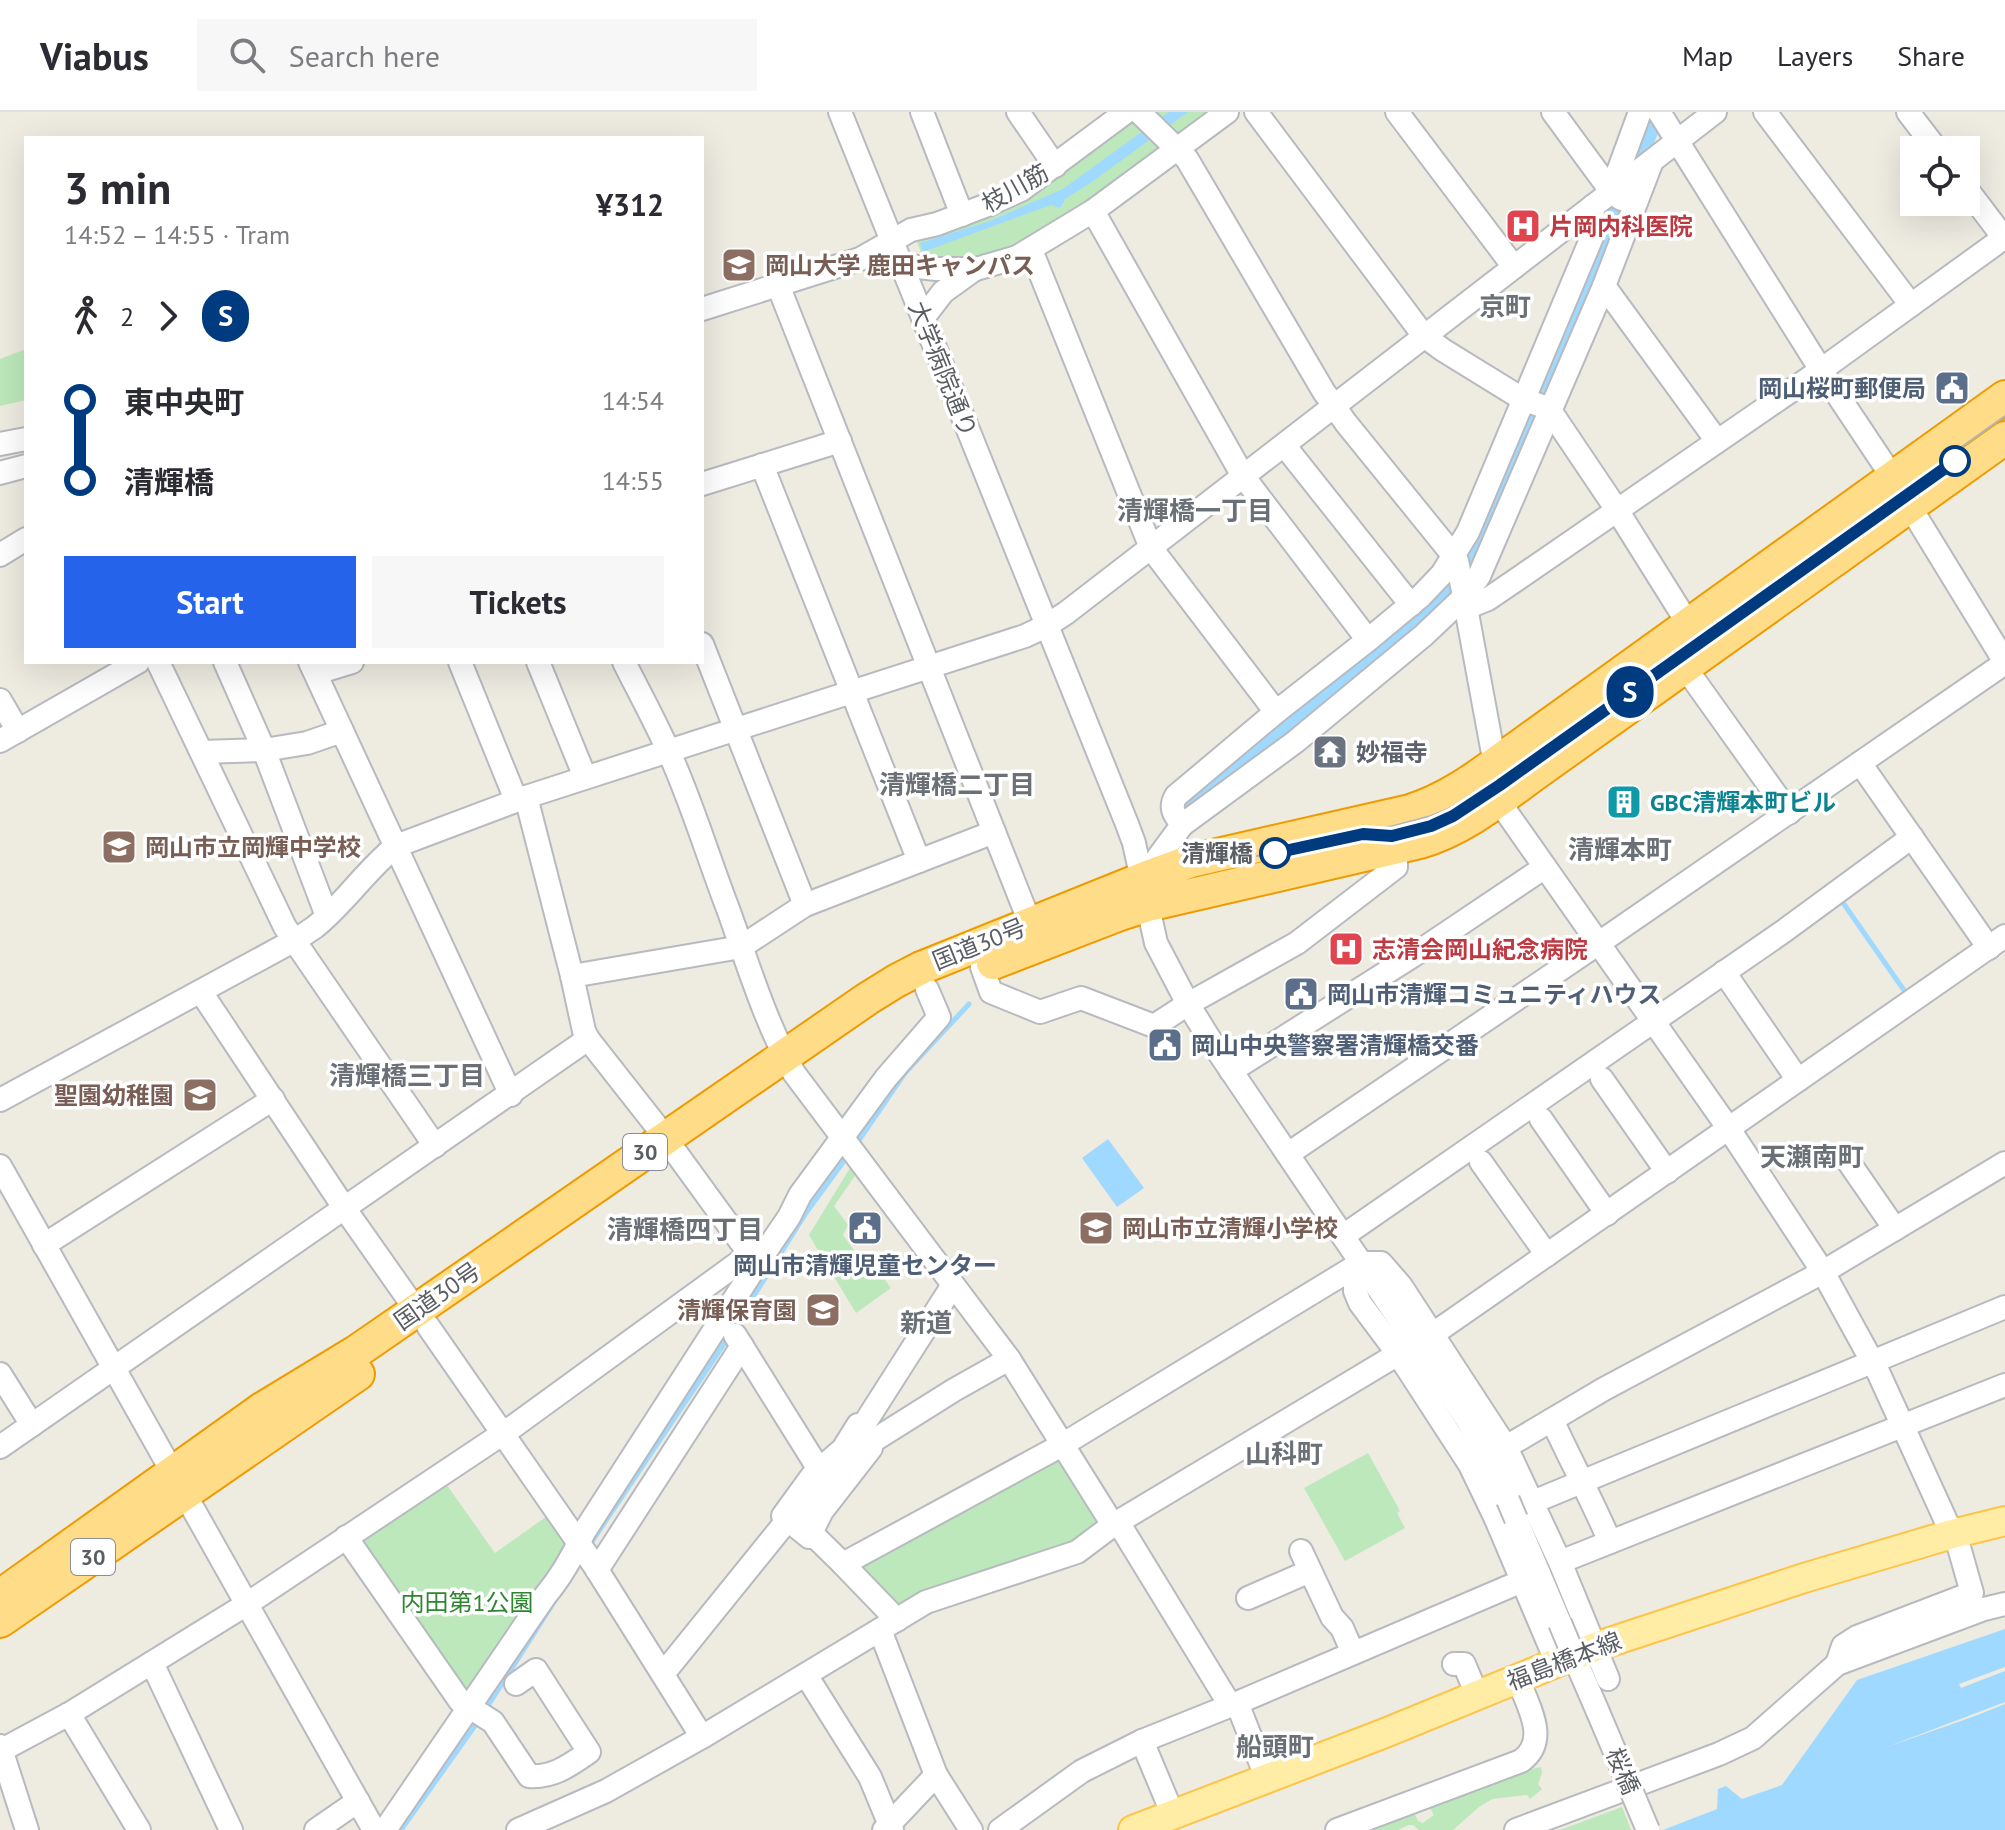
<!DOCTYPE html>
<html lang="en">
<head>
<meta charset="utf-8">
<style>
	:root { --surface:#fff; --page:#f7f7f7; --text:#2b2b33; --muted:#7c7c81; --line:#e1e1e2; --accent:#2563eb }
	body { margin:0; font-family:"PT Sans","Noto Sans JP",sans-serif; background:var(--page); color:var(--text); height:100vh; display:flex; flex-direction:column; font-size:30px; white-space:nowrap }
	* { box-sizing:border-box; margin:0 }
	p { font-size:26px; color:var(--muted) }
	.icon { flex:none; width:44px; height:44px; fill:none; stroke:currentColor; stroke-width:2; stroke-linecap:round; stroke-linejoin:round }
	.map { position:relative; flex:1; overflow:hidden }
	.drawer { position:absolute; left:24px; top:24px; width:680px; height:528px; display:flex; flex-direction:column; background:var(--surface); border-radius:0px; box-shadow:0 8px 32px #0002 }
	.drawer>* { flex:none }
	.badge { padding:0 16px; border-radius:26px; font-size:28px; line-height:52px }
	.fabs { position:absolute; left:1900px; top:24px; display:grid; gap:16px }
	.fabs a { display:grid; place-items:center; width:80px; height:80px; border-radius:0px; background:var(--surface); box-shadow:0 8px 32px #0002; font-size:40px }
	.map>.badge { position:absolute; translate:-50% -50%; box-shadow:0 0 0 4px #fff }
	.legs { display:flex; align-items:center; gap:12px; height:88px; padding:0 40px; font-size:26px }
	.legs p { margin-inline-start:auto }
	.head { display:flex; align-items:center; justify-content:space-between; height:136px; padding:0 40px }
	h1 { font-size:44px; font-weight:700; line-height:60px }
	.button { display:flex; gap:16px; margin-top:auto; padding:16px 40px }
	.button a { flex:1; height:92px; border-radius:0px; background:var(--accent); color:#fff; font-size:32px; font-weight:700; line-height:92px; text-align:center }
	.button a+a { background:var(--page); color:var(--text) }
	ul { padding:0 40px; list-style:none }
	li { display:flex; align-items:center; gap:28px; height:80px; font-size:30px }
	li i { display:grid; place-items:center; width:12px; height:100%; margin:0 10px; background:currentColor }
	li i::after { content:''; width:20px; height:20px; margin:-10px; border:6px solid; border-radius:50%; background:var(--surface) }
	li p { margin-inline-start:auto }
	li:first-child i { background:linear-gradient(#0000 50%,currentColor 0) }
	li:last-child i { background:linear-gradient(currentColor 50%,#0000 0) }
	header { display:flex; align-items:center; gap:48px; box-sizing:border-box; height:112px; padding:0 40px; background:var(--surface); border-bottom:2px solid var(--line) }
	header strong { font-size:38px }
	nav { display:flex; gap:44px; margin-inline-start:auto; font-size:28px }
	.search { width:560px; height:72px; background:var(--page); display:flex; align-items:center; gap:20px; box-sizing:border-box; padding:0 28px; border-radius:0px; color:var(--muted); font-size:30px }
	.map>svg:first-child { display:block }
</style>
</head>
<body>
<header>
<strong>Viabus</strong>
<div class="search"><svg class="icon" aria-label="search" viewBox="0 0 24 24"><circle cx="10" cy="10" r="6"/><path d="M15 15l6 6"/></svg>Search here</div>
<nav><a>Map</a><a>Layers</a><a>Share</a></nav>
</header>
<div class="map">
<svg width="2005" height="1718" viewBox="0 0 2005 1718">
	<rect width="100%" height="100%" fill="#eeebe1"/>
	<!-- green -->
	<g fill="#bce8bb">
		<polygon points="1142,0 1215,0 1088,93 1029,129 984,147 923,146 917,130 919,126"/>
		<polygon points="26,237 26,288 0,294 0,247"/>
		<polygon points="853,1051 859,1058 834,1094 848,1113 843,1123 875,1168 882,1164 891,1176 856,1201 809,1123"/>
		<polygon points="1368,1341 1400,1399 1397,1401 1405,1416 1345,1449 1304,1376"/>
		<polygon points="1051,1345 1064,1349 1097,1405 1096,1415 1073,1432 905,1492 894,1491 858,1457 858,1451"/>
		<polygon points="444,1369 495,1441 550,1402 568,1430 567,1443 470,1585 360,1435 362,1423"/>
		<polygon points="1529,1655 1531,1657 1541,1655 1542,1661 1538,1672 1542,1677 1530,1687 1527,1683 1492,1687 1479,1695 1453,1718 1419,1718 1413,1713 1408,1713 1398,1718 1371,1718 1371,1713 1412,1696 1418,1709 1423,1711 1434,1703 1427,1691"/>
		<polygon points="1622,1695 1631,1718 1560,1718"/>
	</g>
	<!-- water -->
	<g fill="#a0d9ff">
		<polygon points="1169,0 1188,0 1089,72 1066,86 1060,96 1051,93 923,140 920,131 990,109 1063,77"/>
		<polygon points="1648,0 1667,0 1471,464 1407,527 1192,698 1180,691 1279,609 1479,415 1607,113 1608,99"/>
		<polygon points="1108,1027 1144,1076 1117,1095 1082,1046"/>
		<polygon points="2005,1517 2005,1555 1959,1572 1961,1576 2005,1559 2005,1590 1884,1636 1975,1604 2005,1592 2005,1718 1663,1718 1717,1697 1718,1677 1726,1674 1742,1687 1782,1673 1857,1568"/>
	</g>
	<g fill="none" stroke-linecap="round" stroke-linejoin="round">
		<!-- stream -->
		<g stroke="#a0d9ff" stroke-width="5">
			<polyline points="1839,785 1908,884"/>
			<polyline points="855,1034 905,961 969,892"/>
			<polyline points="733,1217 806,1101 849,1042"/>
			<polyline points="589,1434 728,1226"/>
			<polyline points="484,1600 556,1487"/>
			<polyline points="401,1718 479,1608"/>
		</g>
		<defs>
			<g id="minor">
				<polyline points="840,0 1127,712 1134,731 1156,831 1188,892 1209,926 1468,1309 1498,1363 1508,1388"/>
				<polyline points="922,0 962,103"/>
				<polyline points="1018,0 1055,54"/>
				<polyline points="1139,0 1187,47 1324,280 1346,311 1453,443 1457,449 1462,474 1492,636 1507,701 1729,1017 1823,1160 1879,1262 1952,1422"/>
				<polyline points="1256,0 1424,224 1443,238 1524,288 1548,296 1551,300 1617,398 1689,513"/>
				<polyline points="1397,0 1514,155"/>
				<polyline points="1553,0 1611,79 1621,87"/>
				<polyline points="1659,0 1821,258 1885,354 2005,550"/>
				<polyline points="1765,0 1911,193"/>
				<polyline points="1908,0 1937,38"/>
				<polyline points="1652,49 1604,174 1717,329"/>
				<polyline points="1966,76 2004,126"/>
				<polyline points="1611,79 1640,0"/>
				<polyline points="1093,99 1243,364 1368,528"/>
				<polyline points="1031,138 1151,436 1276,600"/>
				<polyline points="892,152 936,157 976,157 1017,145 1093,99 1227,0"/>
				<polyline points="778,173 1030,811"/>
				<polyline points="702,197 860,147 911,118 937,112 990,92 1021,78 1126,0"/>
				<polyline points="923,206 943,180 975,157"/>
				<polyline points="0,332 26,327"/>
				<polyline points="1284,333 1411,493"/>
				<polyline points="762,353 919,749"/>
				<polyline points="0,361 26,354"/>
				<polyline points="702,372 840,329"/>
				<polyline points="0,443 26,427"/>
				<polyline points="1466,496 1488,487 1516,468 1821,258 2005,125"/>
				<polyline points="702,532 805,793"/>
				<polyline points="158,550 285,815 435,1034"/>
				<polyline points="225,550 264,638 327,804"/>
				<polyline points="310,550 511,983"/>
				<polyline points="460,550 516,688"/>
				<polyline points="538,550 585,665"/>
				<path d="M624 550C641 584 660 618 675 654 695 701 710 750 728 797 748 852 765 910 794 961L1009 1247 1113 1413"/>
				<polyline points="1684,554 1789,701"/>
				<polyline points="316,561 352,550"/>
				<polyline points="0,588 18,619"/>
				<polyline points="0,629 138,550"/>
				<polyline points="202,640 264,638 307,631 342,619"/>
				<polyline points="1860,651 1989,836"/>
				<polyline points="526,685 572,864 584,919 588,927 658,1016 757,1152"/>
				<polyline points="1182,713 1295,630 1424,523 1464,485 1479,464 1604,174"/>
				<path d="M1143 766 1182 713C1174 702 1169 696 1176 684L1276 600 1368 528 1421 484 1442 462 1468 420 1592 125 1593 94"/>
				<polyline points="982,855 991,880 1040,900 1081,886 1154,914 1188,892 1297,831 1396,755 1396,735"/>
				<polyline points="1724,860 1798,968"/>
				<polyline points="572,864 741,835 805,793 994,720"/>
				<polyline points="201,880 345,1097 416,1198"/>
				<polyline points="1231,959 1414,843 1545,755"/>
				<polyline points="1602,967 1667,1060"/>
				<path d="M0 988 293 829C300 825 308 820 315 815 345 791 366 758 396 734L526 685 1025 524 1046 514 1066 501 1715 0"/>
				<polyline points="1541,1007 1607,1102"/>
				<polyline points="1288,1042 1599,831 2005,551"/>
				<polyline points="1848,1049 1895,1117"/>
				<polyline points="1481,1050 1547,1143"/>
				<polyline points="0,1054 374,1718"/>
				<polyline points="1343,1124 1784,819 1912,725"/>
				<polyline points="44,1133 273,987"/>
				<polyline points="1361,1151 1355,1169 1355,1179 1360,1191 1398,1242 1470,1353 1496,1407 1557,1551"/>
				<polyline points="428,1214 594,1453 702,1625"/>
				<polyline points="1433,1222 2005,824"/>
				<polyline points="735,1223 825,1367"/>
				<polyline points="0,1262 32,1313"/>
				<path d="M1552 1308C1571 1349 1592 1388 1610 1430"/>
				<polygon points="858,1313 867,1322 871,1336 822,1399 809,1425 783,1404 812,1364 843,1337"/>
				<polyline points="0,1335 588,927"/>
				<polyline points="858,1335 868,1332 954,1278 1009,1247"/>
				<polyline points="1506,1335 1604,1277 1823,1160 2005,1051"/>
				<polyline points="1496,1407 1533,1390 2005,1195"/>
				<polyline points="1516,1407 1560,1511"/>
				<polyline points="1118,1410 1230,1593"/>
				<polyline points="802,1412 843,1452 897,1508"/>
				<path d="M346 1425 460 1589 493 1610 529 1664C553 1666 570 1653 589 1640L536 1558 516 1572"/>
				<polyline points="1301,1439 1332,1505 1342,1516 1353,1541"/>
				<polyline points="1560,1450 2005,1273"/>
				<polyline points="843,1452 1062,1333 1361,1151 1381,1151 1401,1174 1506,1335 1560,1450 1608,1567"/>
				<polyline points="597,1458 742,1234"/>
				<polyline points="1248,1486 1310,1459"/>
				<polyline points="880,1518 936,1663 971,1718"/>
				<polyline points="1575,1547 1598,1600"/>
				<polyline points="152,1551 231,1718"/>
				<polyline points="1454,1552 1464,1552 1477,1583"/>
				<polyline points="1837,1552 1843,1534 1857,1525 1972,1481 1955,1421"/>
				<polyline points="663,1562 785,1411 804,1395 847,1339 953,1173"/>
				<polyline points="806,1563 870,1665 892,1718"/>
				<polyline points="1237,1591 1267,1667"/>
				<polyline points="69,1602 139,1718"/>
				<polyline points="1142,1629 1173,1703"/>
				<polyline points="0,1634 27,1718"/>
				<polyline points="0,1639 69,1602 247,1492 514,1314 749,1143"/>
				<polyline points="316,1718 358,1689"/>
				<path d="M385 1718 545 1484C562 1464 573 1444 584 1420L757 1152 789 1105 800 1083 886 966 939 905 927 877"/>
				<polyline points="518,1718 606,1679 702,1625 926,1490 1077,1440 1113,1413 1398,1242"/>
				<polyline points="884,1718 936,1663"/>
				<polyline points="1000,1718 1082,1659 1142,1629 1237,1591 1522,1469"/>
				<path d="M1337 1718 1521 1649C1550 1628 1528 1595 1518 1567"/>
				<polyline points="1516,1718 1719,1642 1753,1626 1837,1552 1984,1497 2005,1492"/>
			</g>
			<polyline id="major" points="1133,1718 1385,1621 1595,1535 1804,1466 1952,1422 2005,1409"/>
			<g id="highway">
				<path d="M993 851 1120 802 1148 793 1420 730C1466 716 1500 687 1539 659L2005 326"/>
				<path d="M0 1484 262 1297 356 1240 867 887 896 869 921 856 1142 767 1191 749 1410 699C1452 686 1485 659 1521 633L2005 285"/>
				<polyline points="0,1509 358,1262"/>
			</g>
		</defs>
		<!-- minor casing -->
		<use href="#minor" stroke="#b7babf" stroke-width="26"/>
		<!-- major casing -->
		<use href="#major" stroke="#fec44a" stroke-width="32"/>
		<!-- highway casing -->
		<use href="#highway" stroke="#ef9b00" stroke-width="36"/>
		<!-- minor -->
		<use href="#minor" stroke="#fff" stroke-width="22"/>
		<!-- major -->
		<use href="#major" stroke="#ffeda5" stroke-width="28"/>
		<!-- highway -->
		<use href="#highway" stroke="#ffdc87" stroke-width="32"/>
		<!-- tram -->
		<polyline stroke="#b3b4b4" stroke-width="2" points="1257,744 1363,722 1431,704 1450,696 1498,665 2005,304"/>
		<defs>
			<g id="minor-bridge">
				<polyline points="1508,1388 1516,1407"/>
				<polyline points="1560,1511 1575,1547"/>
				<polyline points="1598,1600 1648,1718"/>
			</g>
		</defs>
		<!-- minor-bridge casing -->
		<use href="#minor-bridge" stroke="#b7babf" stroke-width="26" stroke-linecap="butt"/>
		<!-- minor-bridge -->
		<use href="#minor-bridge" stroke="#fff" stroke-width="22"/>
	</g>
	<g fill="none" stroke-linecap="round" stroke-linejoin="round">
		<defs>
			<polyline id="line-1" points="1275,741 1363,722 1392,724 1431,714 1453,704 1500,673 1955,349"/>
		</defs>
		<!-- line-1 casing -->
		<use href="#line-1" stroke="#fff" stroke-width="18"/>
		<!-- line-1 -->
		<use href="#line-1" stroke="#003b80" stroke-width="12"/>
	</g>
	<!-- icons -->
	<defs>
		<symbol id="hospital-square" viewBox="-11 -11 22 22"><rect x="-9" y="-9" width="18" height="18" rx="4" fill="#e0444e" stroke="#fff"/><path d="M-5-5h3v3.5h4V-5h3V5h-3V1.5h-4V5h-3Z" fill="#fff"/></symbol>
		<symbol id="university-square" viewBox="-11 -11 22 22"><rect x="-9" y="-9" width="18" height="18" rx="4" fill="#8d6e63" stroke="#fff"/><path d="M0-5L7-2L0 1L-7-2ZM-4 1L0 2.5L4 1V4Q0 6-4 4Z" fill="#fff"/></symbol>
		<symbol id="civic-square" viewBox="-11 -11 22 22"><rect x="-9" y="-9" width="18" height="18" rx="4" fill="#5c6f8a" stroke="#fff"/><path d="M-.6-6.5H3V-4.5H.6V-3L4-1V1h2V6H-6V1h2V-1L-.6-3ZM-1.2 2.5V6h2.4V2.5Z" fill="#fff"/></symbol>
		<symbol id="temple-square" viewBox="-11 -11 22 22"><rect x="-9" y="-9" width="18" height="18" rx="4" fill="#6b7280" stroke="#fff"/><path d="M0-6L5-2H3V0L6.5 2.5H4V6H1.5V3h-3V6H-4V2.5H-6.5L-3 0V-2H-5Z" fill="#fff"/></symbol>
		<symbol id="building-square" viewBox="-11 -11 22 22"><rect x="-9" y="-9" width="18" height="18" rx="4" fill="#0f9aa8" stroke="#fff"/><path d="M-4-6H4V6H1V3H-1V6H-4ZM-2.5-4.3h1.7v1.8h-1.7ZM.8-4.3h1.7v1.8H.8ZM-2.5-1h1.7V.8h-1.7ZM.8-1h1.7V.8H.8Z" fill="#fff"/></symbol>
		<symbol id="school-square" viewBox="-11 -11 22 22"><rect x="-9" y="-9" width="18" height="18" rx="4" fill="#8d6e63" stroke="#fff"/><path d="M0-5L7-2L0 1L-7-2ZM-4 1L0 2.5L4 1V4Q0 6-4 4Z" fill="#fff"/></symbol>
	</defs>
	<g fill-rule="evenodd">
		<use href="#hospital-square" x="1503" y="94" width="40" height="40"/>
		<use href="#university-square" x="719" y="133" width="40" height="40"/>
		<use href="#civic-square" x="1932" y="256" width="40" height="40"/>
		<use href="#temple-square" x="1310" y="620" width="40" height="40"/>
		<use href="#building-square" x="1604" y="670" width="40" height="40"/>
		<use href="#school-square" x="99" y="715" width="40" height="40"/>
		<use href="#hospital-square" x="1326" y="817" width="40" height="40"/>
		<use href="#civic-square" x="1281" y="862" width="40" height="40"/>
		<use href="#civic-square" x="1145" y="913" width="40" height="40"/>
		<use href="#school-square" x="180" y="963" width="40" height="40"/>
		<use href="#civic-square" x="845" y="1096" width="40" height="40"/>
		<use href="#school-square" x="1076" y="1096" width="40" height="40"/>
		<use href="#school-square" x="803" y="1178" width="40" height="40"/>
	</g>
	<!-- markers -->
	<g fill="#fff" stroke="#003b80" stroke-width="4">
		<circle cx="1955" cy="349" r="14"/>
		<circle cx="1275" cy="741" r="14"/>
	</g>
	<g text-anchor="middle" dominant-baseline="central" stroke-width="7" stroke-linejoin="round" paint-order="stroke">
		<!-- shield labels -->
		<g fill="#fff" stroke="#8c8e92" stroke-width="2">
			<rect x="623" y="1022" width="44" height="36" rx="6"/>
			<rect x="71" y="1427" width="44" height="36" rx="6"/>
		</g>
		<g font-size="22" font-weight="bold" fill="#5a5e63">
			<text x="645" y="1040">30</text>
			<text x="93" y="1445">30</text>
		</g>
		<!-- street labels -->
		<g font-size="24" fill="#5a5e63" stroke="#fff">
			<text transform="translate(1015 76) rotate(-29)">枝川筋</text>
			<text transform="translate(943 257) rotate(68)">大学病院通り</text>
			<text transform="translate(979 832) rotate(-22)">国道30号</text>
			<text transform="translate(437 1184) rotate(-35)">国道30号</text>
			<text transform="translate(1564 1549) rotate(-21)">福島橋本線</text>
			<text transform="translate(1623 1659) rotate(67)">桜橋</text>
		</g>
		<!-- health labels -->
		<g font-size="24" font-weight="bold" fill="#be3a42" stroke="#fff" text-anchor="start">
			<text x="1549" y="114">片岡内科医院</text>
			<text x="1372" y="837">志清会岡山紀念病院</text>
		</g>
		<!-- education labels -->
		<g font-size="24" font-weight="bold" fill="#785e54" stroke="#fff" text-anchor="start">
			<text x="765" y="153">岡山大学 鹿田キャンパス</text>
			<text x="145" y="735">岡山市立岡輝中学校</text>
			<text x="174" y="983" text-anchor="end">聖園幼稚園</text>
			<text x="1122" y="1116">岡山市立清輝小学校</text>
			<text x="797" y="1198" text-anchor="end">清輝保育園</text>
		</g>
		<!-- service labels -->
		<g font-size="24" font-weight="bold" fill="#4e5e75" stroke="#fff" text-anchor="start">
			<text x="1926" y="276" text-anchor="end">岡山桜町郵便局</text>
			<text x="1327" y="882">岡山市清輝コミュニティハウス</text>
			<text x="1191" y="933">岡山中央警察署清輝橋交番</text>
			<text x="865" y="1153" text-anchor="middle">岡山市清輝児童センター</text>
		</g>
		<!-- worship labels -->
		<g font-size="24" font-weight="bold" fill="#5b616d" stroke="#fff" text-anchor="start">
			<text x="1356" y="640">妙福寺</text>
		</g>
		<!-- culture labels -->
		<g font-size="24" font-weight="bold" fill="#0d838f" stroke="#fff" text-anchor="start">
			<text x="1650" y="690">GBC清輝本町ビル</text>
		</g>
		<!-- stop labels -->
		<g font-size="24" font-weight="bold" fill="#5a5e63" stroke="#fff" text-anchor="end">
			<text x="1253" y="741">清輝橋</text>
		</g>
		<!-- park labels -->
		<g font-size="24" fill="#2d872e" stroke="#fff">
			<text x="467" y="1490">内田第1公園</text>
		</g>
		<!-- neighbourhood labels -->
		<g font-size="26" font-weight="bold" fill="#6a7076" stroke="#fff">
			<text x="1505" y="194">京町</text>
			<text x="1195" y="398">清輝橋一丁目</text>
			<text x="957" y="672">清輝橋二丁目</text>
			<text x="1620" y="737">清輝本町</text>
			<text x="407" y="963">清輝橋三丁目</text>
			<text x="1812" y="1044">天瀬南町</text>
			<text x="685" y="1117">清輝橋四丁目</text>
			<text x="926" y="1210">新道</text>
			<text x="1284" y="1341">山科町</text>
			<text x="1275" y="1634">船頭町</text>
		</g>
	</g>
</svg>
<div class="fabs">
<a><svg class="icon" aria-label="locate" viewBox="0 0 24 24"><circle cx="12" cy="12" r="6"/><path d="M12 2v4M12 18v4M2 12h4M18 12h4"/></svg></a>
</div>
<b class="badge" style="left:1630px;top:580px;background:#003b80;color:#fff">S</b>
<section class="drawer">
<div class="head"><div><h1>3 min</h1><p>14:52 – 14:55 · Tram</p></div><b>¥312</b></div>
<div class="legs"><svg class="icon" aria-label="walk" viewBox="0 0 24 24"><circle cx="13" cy="4" r="2"/><path d="M13 8l-2 6 4 7M11 14l-3 7M7 12l3-4h3l4 4"/></svg>2<svg class="icon" aria-label="forward" viewBox="0 0 24 24"><path d="M9 5l7 7-7 7"/></svg><b class="badge" style="background:#003b80;color:#fff">S</b></div>
<ul>
<li><i style="color:#003b80"></i><b>東中央町</b><p>14:54</p></li>
<li><i style="color:#003b80"></i><b>清輝橋</b><p>14:55</p></li>
</ul>
<div class="button"><a>Start</a><a>Tickets</a></div>
</section>
</div>
</body>
</html>
